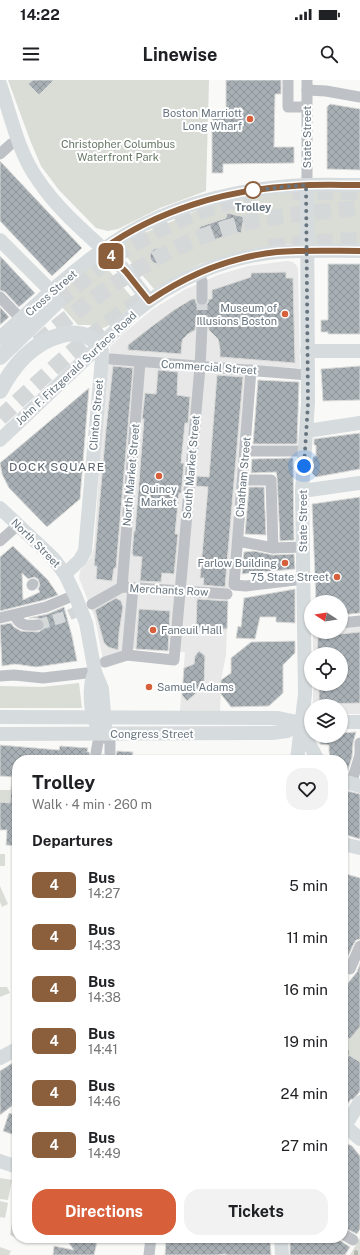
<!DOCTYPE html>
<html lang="en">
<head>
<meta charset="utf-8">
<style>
	:root { --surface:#fff; --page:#f2f2f2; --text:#202124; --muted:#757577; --accent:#d75f39 }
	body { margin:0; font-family:"Public Sans",sans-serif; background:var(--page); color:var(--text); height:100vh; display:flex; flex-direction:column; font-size:15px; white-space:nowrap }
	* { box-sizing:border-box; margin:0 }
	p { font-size:13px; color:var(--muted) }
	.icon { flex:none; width:22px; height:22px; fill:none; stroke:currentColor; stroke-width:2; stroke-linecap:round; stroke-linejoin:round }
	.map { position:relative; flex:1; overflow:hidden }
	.side { position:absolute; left:12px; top:675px; width:336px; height:488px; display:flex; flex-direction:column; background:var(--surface); border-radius:16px; box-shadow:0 1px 3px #0004 }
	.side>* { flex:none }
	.badge { padding:0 8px; border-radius:6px; font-size:14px; line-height:26px }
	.needle { width:26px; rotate:282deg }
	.fabs { position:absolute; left:304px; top:515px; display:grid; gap:8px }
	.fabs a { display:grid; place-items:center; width:44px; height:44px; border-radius:50%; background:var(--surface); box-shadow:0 1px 3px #0004; font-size:20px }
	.you { position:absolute; width:20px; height:20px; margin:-10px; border:3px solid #fff; border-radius:50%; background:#1a73e8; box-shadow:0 0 0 6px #1a73e833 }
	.map>.badge { position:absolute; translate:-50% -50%; box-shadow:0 0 0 2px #fff }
	h2 { padding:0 20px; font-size:15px; line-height:36px }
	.round { display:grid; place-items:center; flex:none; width:42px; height:42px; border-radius:16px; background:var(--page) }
	.summary { display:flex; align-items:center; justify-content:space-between; height:68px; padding:0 20px }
	h1 { font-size:19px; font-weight:700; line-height:30px }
	.button { display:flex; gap:8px; margin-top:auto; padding:8px 20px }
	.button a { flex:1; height:46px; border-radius:16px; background:var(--accent); color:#fff; font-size:16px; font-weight:700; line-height:46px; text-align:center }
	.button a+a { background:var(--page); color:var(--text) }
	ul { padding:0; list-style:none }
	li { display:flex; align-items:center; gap:12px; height:52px; padding:0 20px }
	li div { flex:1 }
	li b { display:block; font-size:15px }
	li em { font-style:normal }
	li .badge { min-width:44px; font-weight:700; text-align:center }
	.status { display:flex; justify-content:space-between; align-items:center; height:28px; padding:0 20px; background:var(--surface); direction:ltr }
	.status svg { height:11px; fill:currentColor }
	header { display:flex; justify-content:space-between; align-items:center; height:52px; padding:0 20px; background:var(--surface); font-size:18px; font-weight:700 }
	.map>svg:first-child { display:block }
</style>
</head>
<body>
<div class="status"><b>14:22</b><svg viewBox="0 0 49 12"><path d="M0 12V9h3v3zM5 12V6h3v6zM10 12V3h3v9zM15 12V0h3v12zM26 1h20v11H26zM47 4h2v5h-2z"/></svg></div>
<header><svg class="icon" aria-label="menu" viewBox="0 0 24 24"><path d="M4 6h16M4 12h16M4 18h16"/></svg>Linewise<svg class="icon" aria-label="search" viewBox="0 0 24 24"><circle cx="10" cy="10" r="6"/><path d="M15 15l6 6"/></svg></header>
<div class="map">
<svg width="360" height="1175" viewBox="0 0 360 1175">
	<defs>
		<pattern id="cemetery-stones" width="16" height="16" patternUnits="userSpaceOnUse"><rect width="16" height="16" fill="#d9ddd6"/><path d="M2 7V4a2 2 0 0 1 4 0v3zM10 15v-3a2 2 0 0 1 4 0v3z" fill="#b4b8b3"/></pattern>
		<pattern id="building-cross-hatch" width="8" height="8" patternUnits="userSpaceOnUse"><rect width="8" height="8" fill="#a8b0b5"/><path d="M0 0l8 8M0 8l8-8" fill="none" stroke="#8d9498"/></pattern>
	</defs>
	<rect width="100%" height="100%" fill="#f9f9f7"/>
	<!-- built -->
	<g fill="#e7e8e7">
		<polygon points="287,181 293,182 297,186 298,190 300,288 246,286 228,519 226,575 221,600 220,631 180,631 185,572 123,568 123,571 103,580 95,538 79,498 80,491 91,477 94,467 102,348 110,267 124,253 153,229 184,210 218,195 248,186"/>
		<polygon points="360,546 360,634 341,634 341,626 313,626 313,604 341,604 341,574 313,574 313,552 341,552 341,548"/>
	</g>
	<!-- green -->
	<g fill="#d9ddd6">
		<polygon points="8,0 209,0 206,111 160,128 118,149 108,151 96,148 59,110 41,86 30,60"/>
		<polygon points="322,111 360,112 360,164 289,164 237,173 200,184 154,209 120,169 121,165 128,160 208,126 268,114"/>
		<path d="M98 180H100L135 221 132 225C121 235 109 252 93 248V245H78L53 217Z"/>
		<polygon points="79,603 82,628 0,628 0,606 42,607"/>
		<polygon points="0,710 11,710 10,723 0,722"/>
		<rect x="0" y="774" width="5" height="12"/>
		<polygon points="0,806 8,824 2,827 0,822"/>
		<polygon points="0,907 7,907 10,913 0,917"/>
		<polygon points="360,947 360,982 349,975 350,959"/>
		<polygon points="0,1098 12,1100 8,1120 0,1119"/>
		<polygon points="0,1121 8,1123 5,1138 0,1137"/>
		<polygon points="12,1142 17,1143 17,1158 10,1155"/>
		<polygon points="0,1167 11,1171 9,1175 0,1175"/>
	</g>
	<!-- cemetery -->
	<g fill="url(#cemetery-stones)">
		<polygon points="343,954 350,959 349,975 343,983"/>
		<polygon points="360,1158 360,1175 350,1175"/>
	</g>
	<!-- building -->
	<g fill="url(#building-cross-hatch)" stroke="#dbdbd9" fill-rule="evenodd">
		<polygon points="33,0 54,0 39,15 28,4"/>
		<polygon points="226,0 281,0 281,14 275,14 274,67 294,67 294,83 223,84 223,93 212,93 212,33 226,33"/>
		<polygon points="330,24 360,29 360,90 327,89 327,27"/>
		<polygon points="0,81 82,168 52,196 0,141"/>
		<polygon points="227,133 244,137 241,153 227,150 228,155 205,163 199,147 226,138"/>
		<circle cx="158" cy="176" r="8"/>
		<polygon points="0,176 35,213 19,227 5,212 0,210"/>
		<polygon points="328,184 360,184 360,254 328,254 328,252 321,252 321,240 328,240"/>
		<polygon points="286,192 286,198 293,198 295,283 220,277 220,269 218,259 209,250 208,242 203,239 196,242 195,250 188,254 183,259 182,262 181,274 128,270 128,265 151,247 174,230 192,219 195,219 196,223 199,225 205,225 208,223 209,219 212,219 212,210 251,197 251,193"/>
		<polygon points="0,227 9,237 0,245"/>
		<polygon points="113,286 133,288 116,488 114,488 112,501 96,499 97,486 94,486 106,349"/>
		<polygon points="360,286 360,320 323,321 321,289"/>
		<polygon points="158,290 178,292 177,315 190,317 188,343 185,343 181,383 184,383 182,405 181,413 179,413 175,454 178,454 174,494 162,493 161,502 140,501 142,477 133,476 133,474 132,474 134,451 135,451 144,339 142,339 145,313 156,314"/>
		<polygon points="217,295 243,297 225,507 203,505 204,498 200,498 208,407 196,406 197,396 209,397"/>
		<polygon points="258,300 299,302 297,364 253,364"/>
		<polygon points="89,308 80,419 47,447 9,408 2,394 0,383"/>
		<polygon points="360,353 360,389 316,397 312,393 313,377 316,376 316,365 314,365 314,359"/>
		<polygon points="293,378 294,460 280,461 277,397 276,392 251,393 252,379"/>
		<polygon points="249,407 264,407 266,455 245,454"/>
		<polygon points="360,417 360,533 341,535 341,522 316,522 312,424"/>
		<path d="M13 466 48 500 58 515 44 520 0 531V477ZM22 493 28 499 34 497 38 499 40 505 38 509 40 512 23 520Z"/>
		<polygon points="254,471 273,475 294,474 295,489 242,494 244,472"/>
		<polygon points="295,509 295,543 276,542 276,537 260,537 255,559 236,558 238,546 241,547 244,518"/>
		<polygon points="116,518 121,521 123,527 119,553 118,570 108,567 104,563 95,530"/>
		<polygon points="197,519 228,521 227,549 196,548"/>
		<polygon points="64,527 72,556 77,581 36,587 15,584 2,586 0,545 11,543 14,547 21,551 39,552 44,548 44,541 38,538 29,538 48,534"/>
		<polygon points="139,529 170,531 168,571 136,569"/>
		<polygon points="360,552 360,623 319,624 319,604 341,604 341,574 317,574 318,557 321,556"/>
		<polygon points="295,561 295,573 283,585 283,613 269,626 231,627 221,614 221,600 231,593 231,578 251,562"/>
		<polygon points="199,571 205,576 204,606 187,621 182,615 184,588 194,584 195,576"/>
		<polygon points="356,652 353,663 352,677 347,693 343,692 343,680 331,680 329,672 329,665 320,664 321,656 341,656 341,653"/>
		<polygon points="0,665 59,670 60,666 88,668 87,672 89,672 92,679 99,679 103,674 106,680 17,680 17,766 6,765 7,750 0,750 0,722 10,723 12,697 0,696"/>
		<polygon points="117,671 133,672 132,680 114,680 116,677"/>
		<polygon points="343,710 360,714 360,759 343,754"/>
		<polygon points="343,793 360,798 360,859 356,860 354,863 345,883 343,882"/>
		<polygon points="360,884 360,947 350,959 343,954 343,909 357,892"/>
		<polygon points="349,975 360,982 360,1011 358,1014 352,1020 351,1019 343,1031 343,983"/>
		<polygon points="17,980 17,1022 0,1035 0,991"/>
		<polygon points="9,1033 17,1036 17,1056 3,1051"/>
		<polygon points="348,1064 352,1066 360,1076 360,1149 357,1154 343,1147 343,1065"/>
		<polygon points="65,1158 98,1158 94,1175 53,1175 54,1166 74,1170"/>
		<polygon points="166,1158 270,1158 271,1175 226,1175 226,1174 217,1175 165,1175"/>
		<polygon points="290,1158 336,1158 350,1167 345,1175 290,1175"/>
	</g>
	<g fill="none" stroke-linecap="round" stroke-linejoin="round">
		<!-- minor-tunnel -->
		<g stroke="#d4d8d9" stroke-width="11" stroke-dasharray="11 5.5" stroke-linecap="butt">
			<polyline points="202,219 202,246"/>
			<polyline points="38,545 67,536 82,529"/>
		</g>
		<!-- highway-tunnel -->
		<g stroke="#d4d8d9" stroke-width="16" stroke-dasharray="16 8" stroke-linecap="butt">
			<polyline points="293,112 360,112"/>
			<polyline points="269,167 302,163 360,160"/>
			<path d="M57 222C71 211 85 198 99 187 144 155 196 128 250 117"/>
			<path d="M38 263C53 249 69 237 85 225 131 191 181 160 237 145 277 135 319 132 360 128"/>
			<path d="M0 338C46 295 92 249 146 217"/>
		</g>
		<!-- minor -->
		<g stroke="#bec2c6" stroke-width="11">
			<polyline points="288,0 288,27 307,27"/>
			<polyline points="307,10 326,11 360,17"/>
			<polyline points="0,74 11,64 18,60"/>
			<polyline points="307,105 307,0"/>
			<polyline points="0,217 21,239"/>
			<polyline points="202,219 202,201"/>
			<polyline points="111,279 308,295"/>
			<polyline points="251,290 234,505 246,506 304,499"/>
			<polyline points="245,371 305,371"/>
			<polyline points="0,461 18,445"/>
			<polyline points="238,461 273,468 271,400 243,400"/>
			<polyline points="273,468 303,467"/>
			<polyline points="32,505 33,504"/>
			<polyline points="122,507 140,282"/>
			<polyline points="92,524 122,507 227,514"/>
			<path d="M15 535C19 546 27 546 38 545"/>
			<polyline points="0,538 46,527 75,515"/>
			<polyline points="341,543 360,541"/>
			<polyline points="127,575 133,508"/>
			<polyline points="105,582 127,575 174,580 200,287 202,246"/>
			<polyline points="0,596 14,595 43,598 95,592"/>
			<polyline points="360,663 360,673"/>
			<polyline points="96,673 98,662 103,654 110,662 110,674"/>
			<polyline points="351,704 360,675"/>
			<polyline points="350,889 360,866"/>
			<polyline points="343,1154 353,1160"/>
			<polyline points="149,1175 151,1158"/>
		</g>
		<!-- major -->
		<g stroke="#d6dbde" stroke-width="14">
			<path d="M0 4C11 36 18 72 38 100 58 130 86 153 112 177 126 190 138 206 149 221"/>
			<polyline points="0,160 51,211"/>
			<path d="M0 258C35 226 71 191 111 164 164 128 227 111 290 106 313 104 337 105 360 105"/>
			<polyline points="307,271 360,271"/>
			<polyline points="307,351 360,343"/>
			<path d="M0 360 135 232C174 199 226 177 277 172 305 170 332 171 360 171"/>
			<polyline points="302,411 360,403"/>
			<polyline points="0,428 53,478 65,494 75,515 86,543 95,592 102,609 105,645"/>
			<polyline points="65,494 80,480 85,471 102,278 102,271 99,265"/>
			<path d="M95 592C88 605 90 633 97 646"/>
			<polyline points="0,637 278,638 302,643 311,642"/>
			<polyline points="341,642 360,642"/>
			<polyline points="302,645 307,660 318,680"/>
			<polyline points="0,654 272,653 287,651 302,643"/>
			<polyline points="297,680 305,614 302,411 308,323 307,105"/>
			<polyline points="343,701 360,706"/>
			<polyline points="343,764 360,768"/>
			<polyline points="0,978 17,969"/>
			<polyline points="343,1044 360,1059"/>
			<polyline points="343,1049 360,1022"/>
			<polyline points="0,1081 17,1087"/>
			<polyline points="281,1158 282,1175"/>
		</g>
		<!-- highway -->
		<g stroke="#d6dbde" stroke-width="16">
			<polyline points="0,277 57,222"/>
			<path d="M0 311C6 299 15 286 25 276 44 258 78 242 99 265"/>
		</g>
	</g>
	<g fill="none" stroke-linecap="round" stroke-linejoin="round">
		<defs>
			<path id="line" d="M360 105C338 105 315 104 293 106 226 110 158 130 103 169L126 192 149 221C187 195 231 177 277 172 304 170 332 171 360 171"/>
		</defs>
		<!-- line casing -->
		<use href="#line" stroke="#fff" stroke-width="9"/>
		<!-- line -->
		<use href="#line" stroke="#8b5e3c" stroke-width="6"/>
		<!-- walk -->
		<polyline stroke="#66747f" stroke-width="4" stroke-dasharray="0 7.2" points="253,110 306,105 308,324 304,386"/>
	</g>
	<!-- markers -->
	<g fill="#d75f39" stroke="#fff" stroke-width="1.5">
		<circle cx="250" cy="39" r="4"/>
		<circle cx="285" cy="234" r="4"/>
		<circle cx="159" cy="396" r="4"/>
		<circle cx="285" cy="483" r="4"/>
		<circle cx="337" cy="497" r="4"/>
		<circle cx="153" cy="550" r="4"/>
		<circle cx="149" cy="607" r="4"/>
	</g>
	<circle fill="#fff" stroke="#8b5e3c" stroke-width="2" cx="253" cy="110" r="8"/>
	<g text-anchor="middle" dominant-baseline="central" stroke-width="4" stroke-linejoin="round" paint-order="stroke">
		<!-- poi labels -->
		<g font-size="11" fill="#66747f" stroke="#fff" text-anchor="end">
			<text x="242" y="33">Boston Marriott<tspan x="242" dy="13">Long Wharf</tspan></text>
			<text x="277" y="228">Museum of<tspan x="277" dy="13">Illusions Boston</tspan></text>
			<text x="159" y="409" text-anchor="middle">Quincy<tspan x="159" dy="13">Market</tspan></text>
			<text x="277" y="483">Farlow Building</text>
			<text x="329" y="497">75 State Street</text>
			<text x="161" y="550" text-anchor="start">Faneuil Hall</text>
			<text x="157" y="607" text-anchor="start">Samuel Adams</text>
		</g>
		<!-- street labels -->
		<g font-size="11" fill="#66747f" stroke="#fff">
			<text transform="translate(307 57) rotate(-90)">State Street</text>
			<text transform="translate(51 213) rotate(-41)">Cross Street</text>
			<text transform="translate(209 287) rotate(4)">Commercial Street</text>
			<text transform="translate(76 288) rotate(-43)">John F. Fitzgerald Surface Road</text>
			<text transform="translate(96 335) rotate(-85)">Clinton Street</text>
			<text transform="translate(191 387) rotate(-85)">South Market Street</text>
			<text transform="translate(131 395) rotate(-85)">North Market Street</text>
			<text transform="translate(243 397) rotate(-85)">Chatham Street</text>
			<text transform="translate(303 441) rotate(-90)">State Street</text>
			<text transform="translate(36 463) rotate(45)">North Street</text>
			<text transform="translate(169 510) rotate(3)">Merchants Row</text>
			<text x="152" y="654">Congress Street</text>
		</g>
		<!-- park labels -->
		<g font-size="11" fill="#677865" stroke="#fff">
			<text x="118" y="64">Christopher Columbus<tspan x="118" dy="13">Waterfront Park</tspan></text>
		</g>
		<!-- stop labels -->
		<g font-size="11" font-weight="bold" fill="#66747f" stroke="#fff">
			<text x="253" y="127">Trolley</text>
		</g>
		<!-- neighbourhood labels -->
		<g font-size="12" letter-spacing="1" fill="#58626b" stroke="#fff">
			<text x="57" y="387">DOCK SQUARE</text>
		</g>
	</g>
</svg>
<div class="fabs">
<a><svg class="needle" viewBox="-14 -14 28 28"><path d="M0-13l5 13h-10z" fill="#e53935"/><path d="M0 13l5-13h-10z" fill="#757577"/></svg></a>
<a><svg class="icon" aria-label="locate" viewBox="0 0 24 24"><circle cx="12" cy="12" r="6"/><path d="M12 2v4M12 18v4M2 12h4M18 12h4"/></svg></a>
<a><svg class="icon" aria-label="layers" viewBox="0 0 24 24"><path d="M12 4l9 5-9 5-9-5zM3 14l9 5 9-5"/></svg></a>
</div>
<div class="you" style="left:304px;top:386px"></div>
<b class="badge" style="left:111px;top:176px;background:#8b5e3c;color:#fff">4</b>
<section class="side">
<div class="summary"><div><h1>Trolley</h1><p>Walk · 4 min · 260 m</p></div><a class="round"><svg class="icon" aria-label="heart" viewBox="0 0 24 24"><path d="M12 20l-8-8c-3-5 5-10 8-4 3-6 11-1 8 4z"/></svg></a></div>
<h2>Departures</h2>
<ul>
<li><span class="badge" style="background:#8b5e3c;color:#fff">4</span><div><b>Bus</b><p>14:27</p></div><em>5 min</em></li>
<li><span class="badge" style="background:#8b5e3c;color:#fff">4</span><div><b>Bus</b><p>14:33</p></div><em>11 min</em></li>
<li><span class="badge" style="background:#8b5e3c;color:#fff">4</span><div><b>Bus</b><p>14:38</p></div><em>16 min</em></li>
<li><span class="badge" style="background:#8b5e3c;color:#fff">4</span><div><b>Bus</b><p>14:41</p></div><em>19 min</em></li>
<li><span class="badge" style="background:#8b5e3c;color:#fff">4</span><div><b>Bus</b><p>14:46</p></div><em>24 min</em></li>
<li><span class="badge" style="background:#8b5e3c;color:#fff">4</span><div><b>Bus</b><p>14:49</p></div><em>27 min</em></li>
</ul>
<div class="button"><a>Directions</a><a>Tickets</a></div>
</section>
</div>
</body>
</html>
